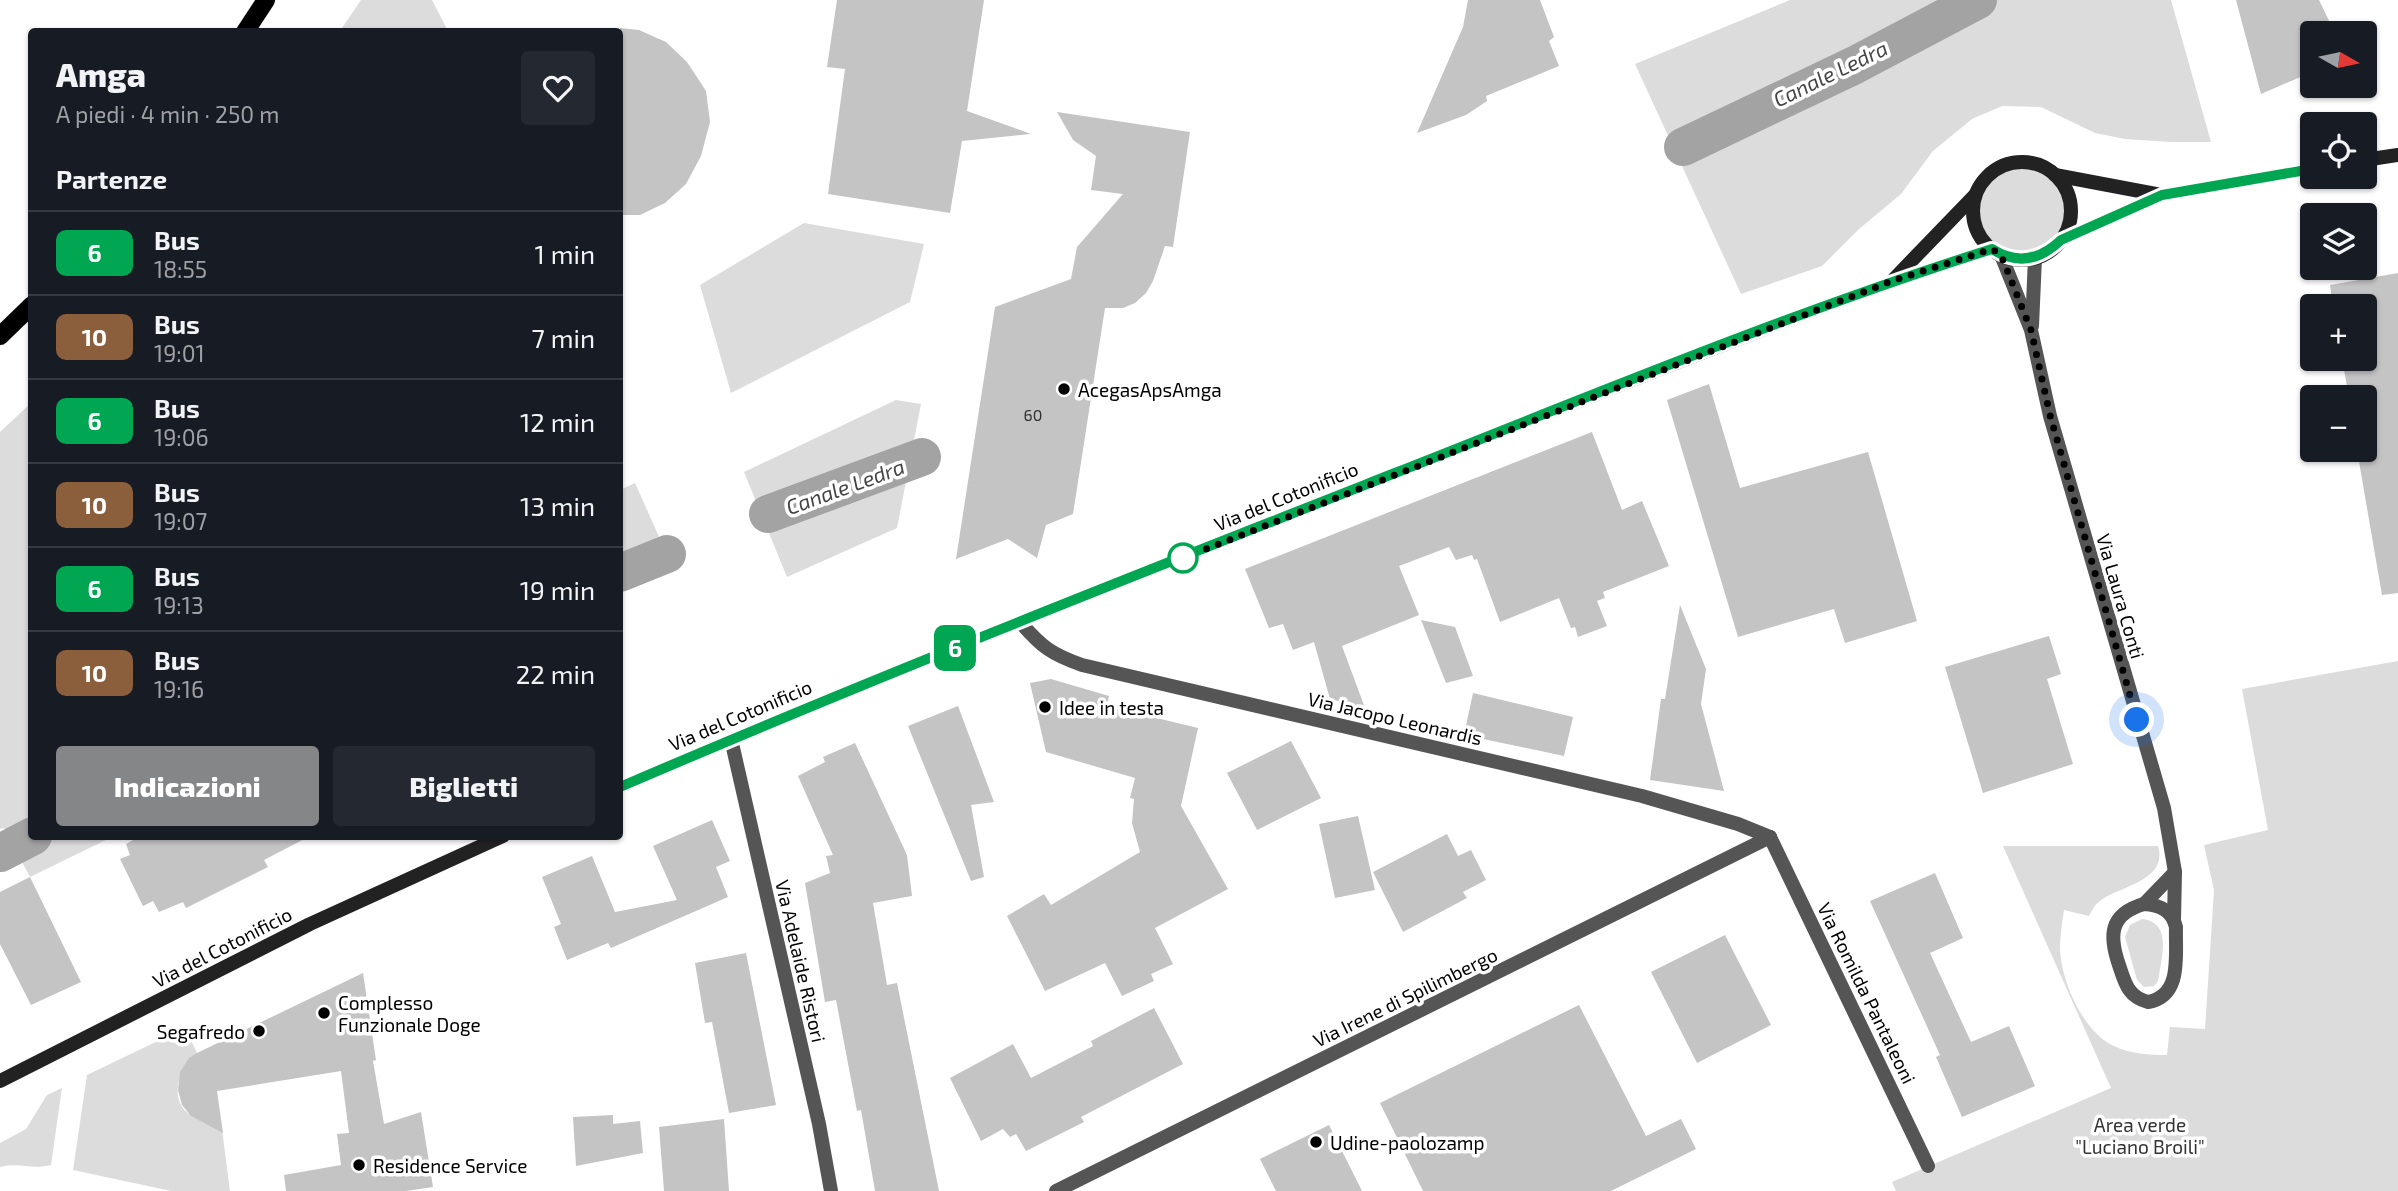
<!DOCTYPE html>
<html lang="it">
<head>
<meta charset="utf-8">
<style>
	:root { --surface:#171b24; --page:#242831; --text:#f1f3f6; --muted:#9ea1a6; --line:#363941; --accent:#858687 }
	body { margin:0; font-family:"Exo 2",sans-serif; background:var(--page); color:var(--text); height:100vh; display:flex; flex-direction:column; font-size:26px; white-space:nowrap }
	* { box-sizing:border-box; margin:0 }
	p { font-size:23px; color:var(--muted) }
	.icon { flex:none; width:38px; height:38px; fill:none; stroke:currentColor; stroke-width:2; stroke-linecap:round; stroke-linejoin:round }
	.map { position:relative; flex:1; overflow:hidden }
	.panel { position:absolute; left:28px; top:28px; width:595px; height:812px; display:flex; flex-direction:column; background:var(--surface); border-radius:7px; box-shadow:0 2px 5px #0004 }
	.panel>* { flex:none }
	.badge { padding:0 14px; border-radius:10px; font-size:24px; line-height:46px }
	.needle { width:46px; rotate:99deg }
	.buttons { position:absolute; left:2300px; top:21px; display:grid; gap:14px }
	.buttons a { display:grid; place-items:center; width:77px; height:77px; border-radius:7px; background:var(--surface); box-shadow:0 2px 5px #0004; font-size:35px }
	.you { position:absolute; width:35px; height:35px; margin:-18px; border:5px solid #fff; border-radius:50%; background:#1a73e8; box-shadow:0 0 0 10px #1a73e833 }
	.map>.badge { position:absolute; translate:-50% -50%; box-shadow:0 0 0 4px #fff }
	h2 { padding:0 28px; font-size:26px; line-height:63px }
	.round { display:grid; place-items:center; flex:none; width:74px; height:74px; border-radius:7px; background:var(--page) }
	.headline { display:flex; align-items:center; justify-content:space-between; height:119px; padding:0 28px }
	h1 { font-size:33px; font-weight:800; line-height:52px }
	.primary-button { display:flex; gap:14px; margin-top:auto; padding:14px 28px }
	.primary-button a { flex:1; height:80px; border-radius:7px; background:var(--accent); color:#fff; font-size:28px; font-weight:800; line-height:80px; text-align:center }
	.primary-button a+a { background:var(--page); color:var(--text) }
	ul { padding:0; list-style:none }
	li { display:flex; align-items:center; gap:21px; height:84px; padding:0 28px; border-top:2px solid var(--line) }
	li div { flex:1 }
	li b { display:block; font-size:26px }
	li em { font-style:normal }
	li .badge { min-width:77px; font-weight:700; text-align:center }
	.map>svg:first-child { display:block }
</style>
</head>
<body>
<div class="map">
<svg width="2398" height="1191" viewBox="0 0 2398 1191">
	<rect width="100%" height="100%" fill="#fff"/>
	<!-- green -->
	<g fill="#dcdcdc">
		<polygon points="361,0 432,0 448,31 340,31"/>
		<polygon points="1790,0 2171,0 2211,142 2170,142 2125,139 2095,133 2041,107 2002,106 1972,119 1933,151 1901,194 1859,229 1822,266 1741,294 1635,64"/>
		<circle cx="2022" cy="211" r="49"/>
		<polygon points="804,223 924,244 910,302 731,393 700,285"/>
		<polygon points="896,400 921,404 897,528 787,577 744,472"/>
		<polygon points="31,403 32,836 112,837 30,877 4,828 0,829 0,432"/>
		<polygon points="635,483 672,566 620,590 620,490"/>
		<path d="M2398 661V1191H1896L1892 1182 2111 1088 2003 846H2158C2169 882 2117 886 2099 902 2094 905 2092 911 2089 916L2064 910C2062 923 2060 936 2060 949 2061 981 2083 1032 2114 1046 2130 1054 2150 1055 2167 1055L2170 1027 2205 1029 2214 890 2204 845 2268 830 2242 689Z"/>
		<path d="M2142 919C2172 922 2162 956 2159 977L2157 983 2154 986 2144 987 2137 980 2125 937 2130 925Z"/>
		<path d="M185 1028 197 1053C178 1065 167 1104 193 1116 200 1120 213 1120 221 1122L230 1191H171L73 1170 87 1075Z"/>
		<path d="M62 1088 51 1165C32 1170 19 1162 0 1167V1143L26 1129 47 1095Z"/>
	</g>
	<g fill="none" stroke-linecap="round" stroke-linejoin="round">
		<!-- canal -->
		<g stroke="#a3a3a3" stroke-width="38">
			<polyline points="1683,147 1855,65 1978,0"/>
			<polyline points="768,514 922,457"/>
			<polyline points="620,573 667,554"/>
			<polyline points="0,853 33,836"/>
		</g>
	</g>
	<!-- building -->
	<g fill="#c4c4c4">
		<polygon points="837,0 984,0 967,111 1031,134 962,141 950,213 828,194 845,69 827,67"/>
		<polygon points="1468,0 1540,0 1554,37 1549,41 1559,66 1486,96 1487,101 1466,115 1417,133 1463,27"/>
		<polygon points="2236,0 2319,0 2335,33 2312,33 2312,72 2261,94"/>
		<polygon points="620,28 639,30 666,42 687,62 706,91 710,122 701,156 686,184 665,203 640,215 620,215"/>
		<polygon points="1057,112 1190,132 1173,247 1165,246 1153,281 1146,293 1135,303 1123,308 1105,308 1073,514 1046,525 1037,558 1008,539 956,559 995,307 1071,279 1077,247 1123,194 1091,190 1096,156 1073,140"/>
		<polygon points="2398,273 2398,593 2382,595 2357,450 2364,450 2364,397 2349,397 2342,359 2364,359 2364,306 2333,306 2330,285"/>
		<polygon points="1709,384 1740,488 1868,452 1917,621 1845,643 1834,609 1738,637 1667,400"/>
		<polygon points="1592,432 1622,510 1642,501 1669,566 1603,592 1605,598 1597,601 1607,626 1578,637 1575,627 1571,628 1559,598 1500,622 1477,559 1474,560 1472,555 1456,560 1449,547 1399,566 1419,615 1342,646 1365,708 1330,699 1314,642 1293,650 1283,624 1269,628 1245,569"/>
		<polygon points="1680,605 1706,669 1701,704 1724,791 1650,780 1661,699 1665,699"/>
		<polygon points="1421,620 1455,627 1473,676 1446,683"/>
		<polygon points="2049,636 2061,674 2047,679 2073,764 1983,793 1945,667"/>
		<polygon points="1051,679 1109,696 1107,706 1198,728 1181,806 1228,889 1155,928 1173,964 1151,974 1154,981 1122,996 1105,963 1045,991 1007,916 1044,894 1051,905 1140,852 1132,823 1134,799 1130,798 1135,778 1046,752 1030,683"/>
		<polygon points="1473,693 1573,717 1564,756 1464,735"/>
		<polygon points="958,706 994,802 971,805 984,877 971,881 908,726"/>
		<polygon points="1291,741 1321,798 1257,830 1227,773"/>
		<polygon points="855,743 907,855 912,896 873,903 887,985 897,983 939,1191 875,1191 861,1110 857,1111 836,1000 825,1002 805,883 830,873 826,856 833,855 798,776 825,762 823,757"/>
		<polygon points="1358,816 1375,890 1335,898 1319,824"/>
		<polygon points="712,820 730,861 716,867 728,897 611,948 608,943 567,960 554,927 561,924 542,877 592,856 615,912 677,900 653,846"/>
		<polygon points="1447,834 1458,856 1471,850 1486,880 1463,892 1467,898 1403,932 1373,872"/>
		<polygon points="140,836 310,836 264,860 268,867 186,908 183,902 159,912 153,901 143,906 120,859 130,855 126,844"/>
		<polygon points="1935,873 1963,938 1930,953 1971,1042 2009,1026 2035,1086 1962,1117 1936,1057 1940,1055 1870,901"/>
		<polygon points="30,877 81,982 31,1005 0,944 0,892"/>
		<polygon points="1725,935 1771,1025 1697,1063 1651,972"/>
		<polygon points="746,953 776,1105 729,1113 712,1022 705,1023 695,963"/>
		<polygon points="363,973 376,1060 373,1061 384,1124 421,1112 433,1187 406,1191 286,1191 284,1175 341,1165 337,1134 349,1133 341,1071 217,1091 223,1133 191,1116 182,1105 178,1090 180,1072 189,1058 197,1053"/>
		<polygon points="1579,1005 1646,1136 1681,1119 1696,1149 1611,1191 1423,1191 1380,1103"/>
		<polygon points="1154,1008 1183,1064 1081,1117 1084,1122 1026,1151 1016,1134 1010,1137 1003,1129 981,1141 950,1078 1013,1044 1031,1078 1093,1046 1091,1041"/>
		<polygon points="613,1115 613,1124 640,1121 643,1153 576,1166 573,1117"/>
		<polygon points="724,1119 729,1191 664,1191 659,1127"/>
		<polygon points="1329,1125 1362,1191 1276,1191 1260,1159"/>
	</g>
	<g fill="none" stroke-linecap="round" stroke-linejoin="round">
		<defs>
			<g id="primary">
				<polyline points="245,32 266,0"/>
				<polyline points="0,336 32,305"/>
			</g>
		</defs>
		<!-- primary casing -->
		<use href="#primary" stroke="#dbdbdb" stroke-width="19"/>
		<!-- street -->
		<g stroke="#555" stroke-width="14">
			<polyline points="2001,255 2031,330 2050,416 2164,808 2175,872 2174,919"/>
			<polyline points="2032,326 2035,258"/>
			<path d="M1021 623C1042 647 1051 654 1082 665L1642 796 1738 824 1770 837"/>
			<polyline points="731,739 819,1124 831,1191"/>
			<polyline points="1770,837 1928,1166"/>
			<path d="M2144 904C2160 905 2172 910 2176 927 2175 954 2183 996 2148 1002 2128 997 2125 983 2119 965 2109 936 2109 914 2144 904Z"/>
			<polyline points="2144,904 2175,872"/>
			<polyline points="1056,1191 1770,837"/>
		</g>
		<!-- secondary -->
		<g stroke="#222" stroke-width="14">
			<polyline points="2364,160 2398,155"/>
			<circle cx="2022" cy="211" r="49"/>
			<polyline points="2055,175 2161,195"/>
			<polyline points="2061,240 2162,195 2312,169"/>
			<polyline points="1893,280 1975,195"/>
			<path d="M620 787C876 677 1136 575 1395 473 1593 396 1790 314 1992 249"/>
			<polyline points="0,1081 310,924 503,836"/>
		</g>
		<!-- primary -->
		<use href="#primary" stroke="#000" stroke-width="18"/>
	</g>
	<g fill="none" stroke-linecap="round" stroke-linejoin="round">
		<defs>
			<path id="line" d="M620 787C876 677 1136 575 1395 473 1593 395 1790 313 1992 249 2017 265 2040 260 2061 240L2162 195 2312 169"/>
		</defs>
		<!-- line casing -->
		<use href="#line" stroke="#fff" stroke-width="16"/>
		<!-- line -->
		<use href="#line" stroke="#00a651" stroke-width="10"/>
		<!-- walk -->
		<polyline stroke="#000" stroke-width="7" stroke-dasharray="0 12.6" points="1183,558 1791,320 1892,281 1992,249 2001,255 2031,330 2050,415 2137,720"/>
	</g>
	<!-- markers -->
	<g fill="#000" stroke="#fff" stroke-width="2.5">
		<circle cx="1064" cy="389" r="7"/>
		<circle cx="1045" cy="707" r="7"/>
		<circle cx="324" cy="1013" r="7"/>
		<circle cx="259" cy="1031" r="7"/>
		<circle cx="1316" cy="1142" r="7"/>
		<circle cx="359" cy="1165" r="7"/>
	</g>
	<circle fill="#fff" stroke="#00a651" stroke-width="3.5" cx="1183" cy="558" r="14"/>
	<g text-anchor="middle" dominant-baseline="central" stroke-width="7" stroke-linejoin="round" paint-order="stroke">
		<!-- number labels -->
		<g font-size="16" fill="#313131">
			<text x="1033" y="414">60</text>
		</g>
		<!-- poi labels -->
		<g font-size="19" fill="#000" stroke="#fff" text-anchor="start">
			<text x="1078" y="389">AcegasApsAmga</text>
			<text x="1059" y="707">Idee in testa</text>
			<text x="338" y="1002">Complesso<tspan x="338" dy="22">Funzionale Doge</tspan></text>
			<text x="245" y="1031" text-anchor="end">Segafredo</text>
			<text x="1330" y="1142">Udine-paolozamp</text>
			<text x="373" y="1165">Residence Service</text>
		</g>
		<!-- street labels -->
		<g font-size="19" fill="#000" stroke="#fff">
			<text transform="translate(1286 496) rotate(-22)">Via del Cotonificio</text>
			<text transform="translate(2121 596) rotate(74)">Via Laura Conti</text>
			<text transform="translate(740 715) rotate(-23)">Via del Cotonificio</text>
			<text transform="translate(1395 718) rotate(13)">Via Jacopo Leonardis</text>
			<text transform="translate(222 947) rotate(-27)">Via del Cotonificio</text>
			<text transform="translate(801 961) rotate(77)">Via Adelaide Ristori</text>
			<text transform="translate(1867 993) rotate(64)">Via Romilda Pantaleoni</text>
			<text transform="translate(1405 997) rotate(-26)">Via Irene di Spilimbergo</text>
		</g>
		<!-- park labels -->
		<g font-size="19" fill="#333" stroke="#fff">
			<text x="2140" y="1124">Area verde<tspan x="2140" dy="22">"Luciano Broili"</tspan></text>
		</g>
		<!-- water labels -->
		<g font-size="21" font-style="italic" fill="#444" stroke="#fff">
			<text transform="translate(1830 73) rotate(-26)">Canale Ledra</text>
			<text transform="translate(845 486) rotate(-20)">Canale Ledra</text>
		</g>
	</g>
</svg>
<div class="buttons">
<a><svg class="needle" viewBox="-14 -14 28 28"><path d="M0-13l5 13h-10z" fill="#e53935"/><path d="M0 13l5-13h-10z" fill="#9ea1a6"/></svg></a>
<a><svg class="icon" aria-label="locate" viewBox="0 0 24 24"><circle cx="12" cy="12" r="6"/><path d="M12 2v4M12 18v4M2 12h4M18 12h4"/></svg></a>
<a><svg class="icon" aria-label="layers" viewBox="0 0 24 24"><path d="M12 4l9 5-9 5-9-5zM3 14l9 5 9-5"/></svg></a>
<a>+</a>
<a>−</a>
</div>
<div class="you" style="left:2137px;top:720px"></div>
<b class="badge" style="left:955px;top:648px;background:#00a651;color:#fff">6</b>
<section class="panel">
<div class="headline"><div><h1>Amga</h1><p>A piedi · 4 min · 250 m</p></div><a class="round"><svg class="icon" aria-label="heart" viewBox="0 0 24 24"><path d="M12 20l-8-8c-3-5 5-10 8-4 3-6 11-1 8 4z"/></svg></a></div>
<h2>Partenze</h2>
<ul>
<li><span class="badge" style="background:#00a651;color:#fff">6</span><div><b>Bus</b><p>18:55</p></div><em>1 min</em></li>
<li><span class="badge" style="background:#8b5e3c;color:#fff">10</span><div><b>Bus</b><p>19:01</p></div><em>7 min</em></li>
<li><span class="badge" style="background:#00a651;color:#fff">6</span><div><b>Bus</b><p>19:06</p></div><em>12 min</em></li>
<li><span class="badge" style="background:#8b5e3c;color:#fff">10</span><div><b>Bus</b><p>19:07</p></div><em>13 min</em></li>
<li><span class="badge" style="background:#00a651;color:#fff">6</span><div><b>Bus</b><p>19:13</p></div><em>19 min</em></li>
<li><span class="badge" style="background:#8b5e3c;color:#fff">10</span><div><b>Bus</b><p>19:16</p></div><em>22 min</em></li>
</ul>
<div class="primary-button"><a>Indicazioni</a><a>Biglietti</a></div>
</section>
</div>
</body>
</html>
